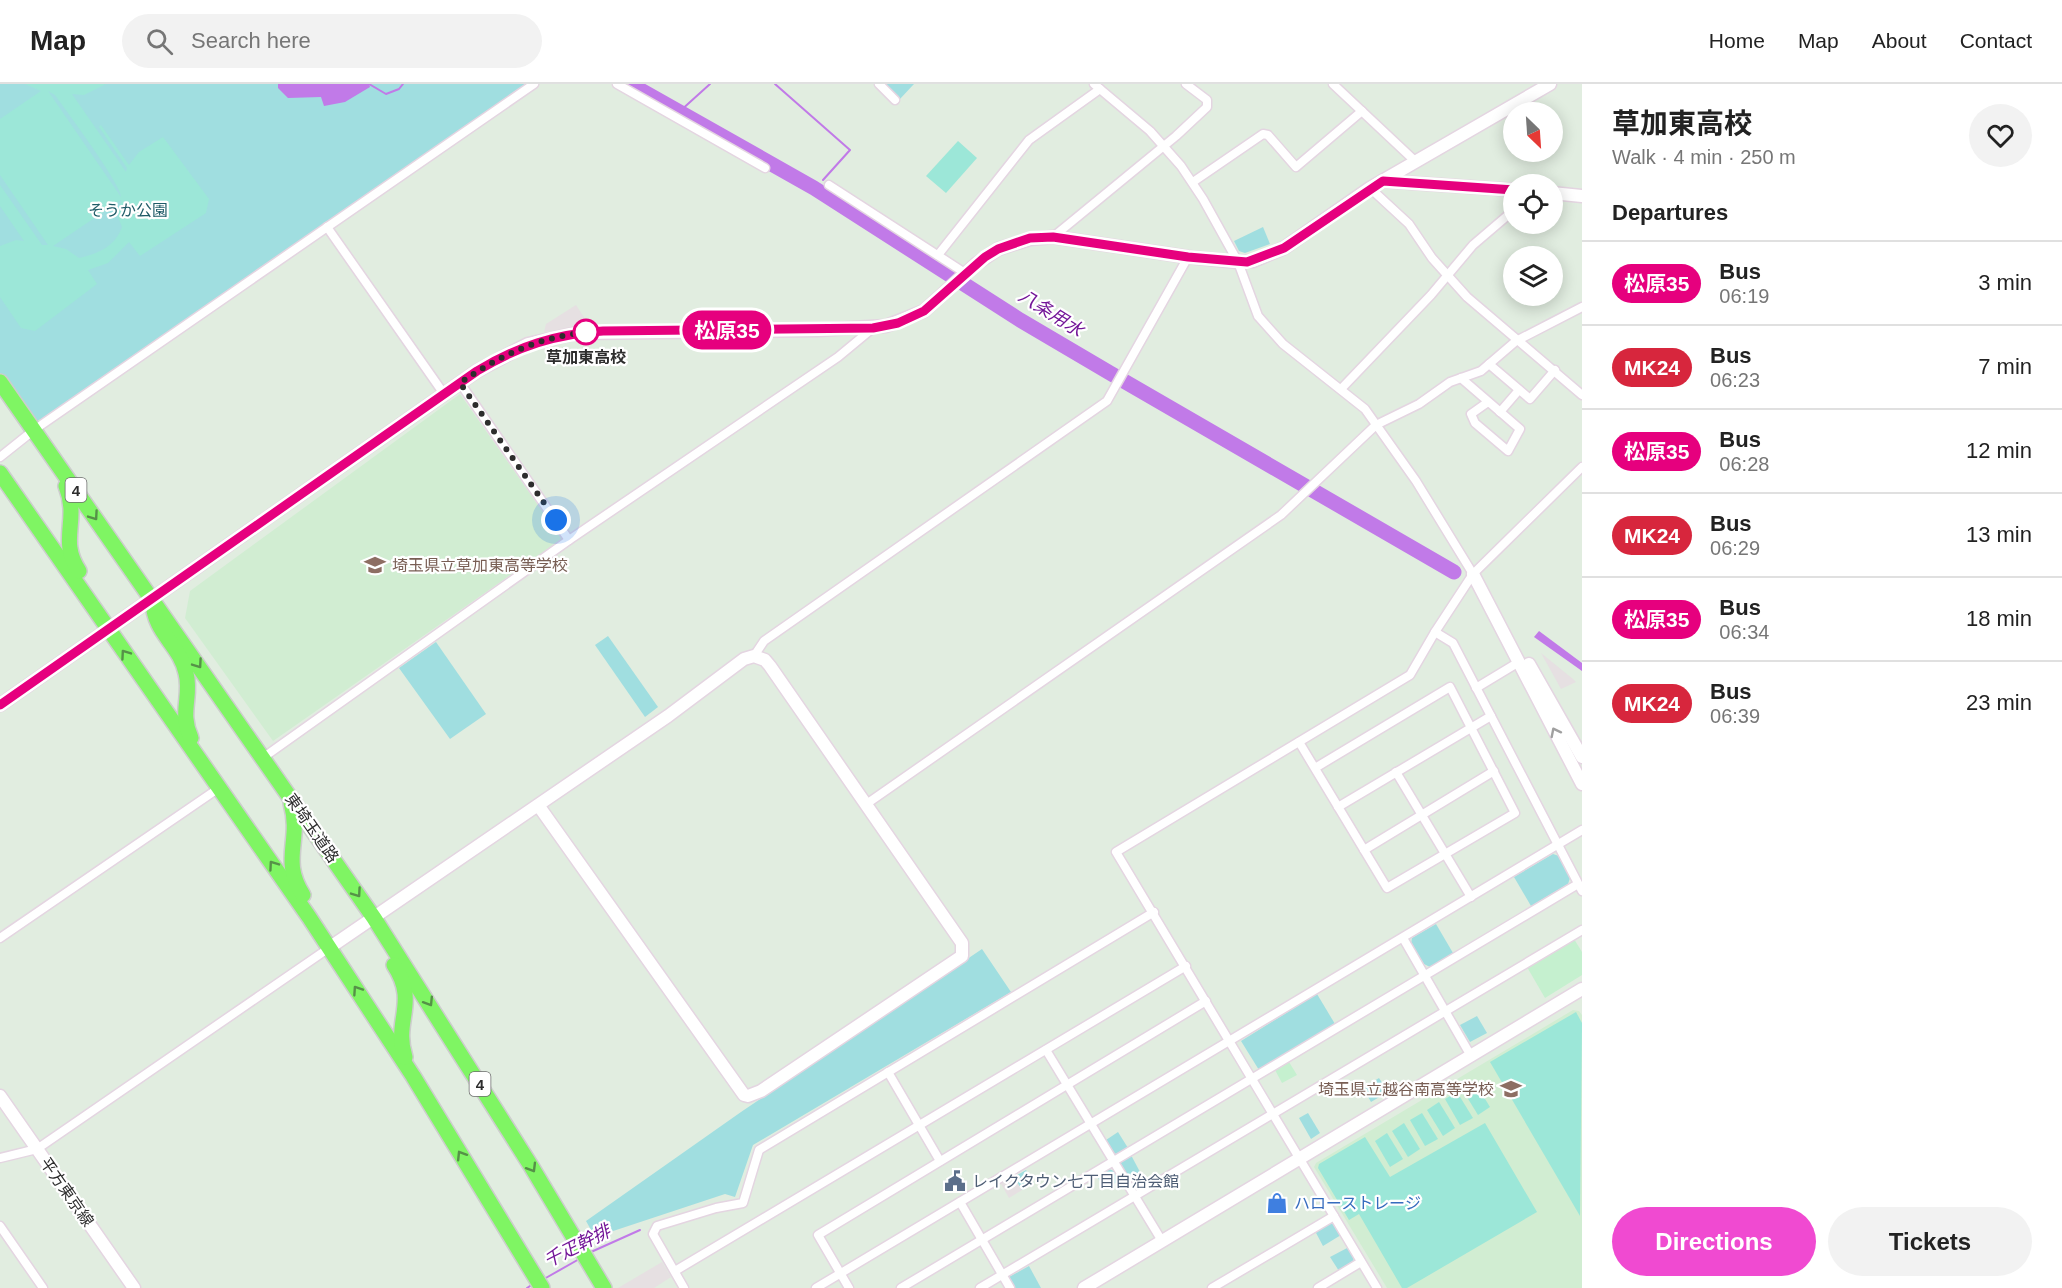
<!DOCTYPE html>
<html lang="en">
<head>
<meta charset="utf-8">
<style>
	:root { --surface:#fff; --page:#f2f2f2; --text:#222; --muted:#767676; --line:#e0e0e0; --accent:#f04ad1 }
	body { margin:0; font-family:Arial,"Noto Sans JP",sans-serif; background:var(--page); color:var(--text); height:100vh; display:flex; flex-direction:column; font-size:22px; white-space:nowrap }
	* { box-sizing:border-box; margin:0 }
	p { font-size:20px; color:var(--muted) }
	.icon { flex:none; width:33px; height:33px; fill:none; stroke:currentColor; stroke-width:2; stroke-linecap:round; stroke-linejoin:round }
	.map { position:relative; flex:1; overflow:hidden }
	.sheet { display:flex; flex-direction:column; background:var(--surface); width:480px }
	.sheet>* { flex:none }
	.badge { padding:0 12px; border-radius:20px; font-size:21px; line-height:39px }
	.needle { width:39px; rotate:155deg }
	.controls { position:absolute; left:1503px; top:18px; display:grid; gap:12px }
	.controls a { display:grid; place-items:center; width:60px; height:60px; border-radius:50%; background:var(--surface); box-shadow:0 3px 15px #0003; font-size:30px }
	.you { position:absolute; width:30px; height:30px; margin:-15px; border:4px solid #fff; border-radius:50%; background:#1a73e8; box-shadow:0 0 0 9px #1a73e833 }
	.map>.badge { position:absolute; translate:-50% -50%; box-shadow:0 0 0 3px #fff }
	h2 { padding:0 30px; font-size:22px; line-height:54px }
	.round { display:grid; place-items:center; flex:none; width:63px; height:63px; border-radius:32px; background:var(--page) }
	.head { display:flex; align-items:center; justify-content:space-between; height:102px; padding:0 30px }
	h1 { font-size:28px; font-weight:700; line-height:45px }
	.button { display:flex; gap:12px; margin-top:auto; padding:12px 30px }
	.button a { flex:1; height:69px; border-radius:36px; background:var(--accent); color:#fff; font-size:24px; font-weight:700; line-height:69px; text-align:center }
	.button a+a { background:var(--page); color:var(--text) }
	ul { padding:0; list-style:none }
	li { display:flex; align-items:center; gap:18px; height:84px; padding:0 30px; border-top:2px solid var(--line) }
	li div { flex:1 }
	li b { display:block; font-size:22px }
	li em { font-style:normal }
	li .badge { min-width:66px; font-weight:700; text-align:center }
	header { display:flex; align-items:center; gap:36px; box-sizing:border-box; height:84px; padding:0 30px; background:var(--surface); border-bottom:2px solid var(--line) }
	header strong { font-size:28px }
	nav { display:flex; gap:33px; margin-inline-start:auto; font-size:21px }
	.search { width:420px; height:54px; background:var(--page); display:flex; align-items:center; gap:15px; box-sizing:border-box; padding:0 21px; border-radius:33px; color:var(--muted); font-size:22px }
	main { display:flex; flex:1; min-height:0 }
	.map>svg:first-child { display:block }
</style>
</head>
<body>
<header>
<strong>Map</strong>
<div class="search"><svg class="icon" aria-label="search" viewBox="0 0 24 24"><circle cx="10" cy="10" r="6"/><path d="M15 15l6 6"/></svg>Search here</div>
<nav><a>Home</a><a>Map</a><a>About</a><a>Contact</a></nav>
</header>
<main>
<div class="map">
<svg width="1582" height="1204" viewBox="0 0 1582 1204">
	<rect width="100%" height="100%" fill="#e1ede0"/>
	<!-- industrial -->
	<g fill="#e6e0e2">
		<polygon points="576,221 589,241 544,248 546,240"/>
		<polygon points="1541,569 1573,595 1576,598 1561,605"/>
		<polygon points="1014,1093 1022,1106 1009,1114 1001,1100"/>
		<polygon points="662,1178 671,1193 654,1204 618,1204"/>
	</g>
	<!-- education -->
	<g fill="#d1edd2">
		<polygon points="460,310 562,455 273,657 185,534 190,507"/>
		<polygon points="1573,926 1579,927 1582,931 1582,1204 1387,1204 1314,1083 1316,1079"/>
	</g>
	<!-- green -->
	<g fill="#a0dee0">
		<polygon points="0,0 527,0 36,342 0,290"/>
		<polygon points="883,0 914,0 899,16"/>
		<polygon points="1263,143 1270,160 1245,169 1239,167 1234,157"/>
		<polygon points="608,552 658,623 645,633 595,561"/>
		<polygon points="436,558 486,630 450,655 399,584"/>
		<polygon points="1553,770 1559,772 1570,794 1568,800 1531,822 1514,793"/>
		<polygon points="1436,840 1453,869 1430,883 1424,880 1411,860 1412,854"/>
		<polygon points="982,865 1011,908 753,1061 735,1113 725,1110 595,1153 586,1137 741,1028"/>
		<polygon points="1317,910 1335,940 1259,986 1241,957"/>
		<polygon points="1477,932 1487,949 1470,958 1460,941"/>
		<polygon points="1379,994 1388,1008 1371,1018 1363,1004"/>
		<polygon points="1308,1029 1320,1049 1311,1055 1299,1034"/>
		<polygon points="1118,1048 1128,1064 1117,1070 1113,1069 1106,1056"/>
		<polygon points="1131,1071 1140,1088 1128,1095 1120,1082 1122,1076"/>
		<polygon points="1109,1085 1114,1087 1119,1097 1104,1105 1097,1092"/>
		<polygon points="1026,1086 1034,1099 1022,1106 1014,1093"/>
		<polygon points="1329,1139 1335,1140 1341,1151 1323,1162 1315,1147"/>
		<polygon points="1349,1163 1354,1172 1353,1179 1339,1187 1330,1173"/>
		<polygon points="1029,1182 1041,1204 1015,1204 1009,1193"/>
	</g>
	<!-- sand -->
	<g fill="#c5f0cf">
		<polygon points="1574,855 1582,868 1582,891 1545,914 1527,883"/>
		<polygon points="1289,978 1297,991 1282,999 1275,986"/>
	</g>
	<!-- pitch -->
	<g fill="#9ce7d8" fill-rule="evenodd">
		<path d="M25 0H106L84 11 72 10 126 88 127 84 99 43 101 41 129 81 139 68 163 53 209 115 206 129 140 172 129 158 108 179 88 186 97 200 35 247 21 244 0 213V162L16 156 24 157 0 122V101L42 161H48L0 91V35L41 7ZM48 7 55 11C65 25 123 103 121 113ZM121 116 118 133 122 143C115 163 97 170 79 174L66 165 53 162Z"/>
		<polygon points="958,57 977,74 946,109 926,92"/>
		<polygon points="1576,928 1582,939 1580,1132 1490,978"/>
		<polygon points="1474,997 1490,1023 1478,1031 1462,1005"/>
		<polygon points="1457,1008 1473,1034 1460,1041 1445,1015"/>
		<polygon points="1439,1018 1455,1044 1443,1052 1427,1026"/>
		<polygon points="1422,1029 1438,1055 1425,1062 1410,1036"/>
		<polygon points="1404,1039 1420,1065 1408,1073 1392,1047"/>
		<polygon points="1485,1039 1537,1128 1407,1204 1402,1204 1359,1130 1349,1136 1318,1084 1319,1080 1365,1053 1390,1093"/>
		<polygon points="1387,1049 1403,1075 1390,1083 1375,1057"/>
	</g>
	<!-- water -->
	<g fill="#c17ae8">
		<polygon points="278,0 369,0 370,3 345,18 324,22 321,13 288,14 278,4"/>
		<polygon points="1539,547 1582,579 1582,587 1534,553"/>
	</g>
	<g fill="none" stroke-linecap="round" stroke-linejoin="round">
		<!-- stream -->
		<g stroke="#c17ae8" stroke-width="2">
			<polyline points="369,0 386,10 399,5 403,0"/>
			<polyline points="775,0 850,66 823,96"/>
			<polyline points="679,28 710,0"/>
			<polyline points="814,104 819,100"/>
			<polyline points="591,1168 640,1146"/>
			<polyline points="544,1195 581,1174"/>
			<polyline points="527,1204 533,1200"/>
		</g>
		<!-- river -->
		<polyline stroke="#c17ae8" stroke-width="15" points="630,0 814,104 1020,236 1110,289 1454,488"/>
		<defs>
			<g id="street">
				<polyline points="617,0 765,84"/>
				<polyline points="879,0 895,16"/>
				<polyline points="1094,0 1150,47 1181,82 1203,115 1238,178 1258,232 1283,260 1365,325 1416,397 1473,490"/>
				<polyline points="1333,0 1416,78"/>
				<polyline points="1193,98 1263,50 1268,51 1296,83 1362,27"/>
				<polyline points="829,101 965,189"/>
				<polyline points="1370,104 1409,140 1432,174 1467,213 1582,311"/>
				<polyline points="327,143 444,310"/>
				<polyline points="1053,153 1176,52 1207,23 1207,16 1186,0"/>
				<polyline points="938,171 1029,56 1100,5"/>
				<polyline points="1489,280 1530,315 1555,286"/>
				<polyline points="1461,294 1520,345 1508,367 1475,339 1471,330 1488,318"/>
				<polyline points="460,299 569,456"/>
				<polyline points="1341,305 1431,211 1473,161 1514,126"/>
				<polyline points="1500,328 1519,306"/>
				<polyline points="0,373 34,346 534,0"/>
				<polyline points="1435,548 1453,559 1582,807"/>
				<polyline points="754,572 764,557 1107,317 1188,173"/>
				<polyline points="1476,604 1519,578"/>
				<polyline points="1299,658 1387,804 1515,729 1450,603 1315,684"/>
				<polyline points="264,673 569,456 838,273 873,244"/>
				<polyline points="1396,688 1471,813"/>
				<polyline points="865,721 1281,431 1376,341 1419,320 1450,298 1481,287 1516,257 1582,223"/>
				<polyline points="1338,723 1491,632"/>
				<polyline points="1364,766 1494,687"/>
				<polyline points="0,854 219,704"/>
				<polyline points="1403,854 1471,972"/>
				<polyline points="1046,966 1162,1157"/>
				<polyline points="888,988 940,1077"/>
				<polyline points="0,1074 37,1065 329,864"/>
				<polyline points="960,1118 1010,1204"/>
				<polyline points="0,1142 43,1204"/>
				<polyline points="675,1187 1186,882"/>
				<polyline points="684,1204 653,1150 657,1142 716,1124 743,1119 759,1066 1154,828"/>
				<polyline points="816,1204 1582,746"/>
				<polyline points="849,1204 818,1151 1206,917"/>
				<polyline points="901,1204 1578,800"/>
				<polyline points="980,1204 1582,846"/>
				<polyline points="1212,1204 1334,1132"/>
				<polyline points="1318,1204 1361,1178"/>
				<polyline points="1377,1204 1116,768 1410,591 1435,548 1473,490 1582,383"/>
			</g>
			<g id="secondary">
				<polyline points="1383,97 1514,106"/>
				<polyline points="1552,109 1582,112"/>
				<polyline points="1473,490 1582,700"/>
				<polyline points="1529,580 1582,673"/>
				<polyline points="0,621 477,287 528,260 577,249 818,246 886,242 924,227 976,180 998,165 1030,155 1053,153 1188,173 1238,178 1253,177 1284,164 1370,104 1550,0"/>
				<polyline points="329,864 668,632 744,575 754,572 765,576 770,582 962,859 962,872 761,1007 748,1012 744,1011 538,721"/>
				<polyline points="0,1012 134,1204"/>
				<polyline points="1084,1204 1582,905"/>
			</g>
			<g id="highway">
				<polyline points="0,298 374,834 531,1082 604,1204"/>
				<polyline points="0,389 309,833 413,992 542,1204"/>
				<path d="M66 402C80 437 58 455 79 487"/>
				<path d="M153 518C154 549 180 561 186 589 192 613 179 628 191 654"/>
				<path d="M291 719C302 757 280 775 303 811"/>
				<path d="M394 881C419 919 393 936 405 973"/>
			</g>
		</defs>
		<!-- street casing -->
		<use href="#street" stroke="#e4d5e1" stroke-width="11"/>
		<!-- secondary casing -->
		<use href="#secondary" stroke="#e4d5e1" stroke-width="15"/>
		<!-- highway casing -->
		<use href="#highway" stroke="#cdcdcd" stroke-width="18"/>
		<!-- street -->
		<use href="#street" stroke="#fff" stroke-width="8"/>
		<!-- secondary -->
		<use href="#secondary" stroke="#fff" stroke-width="12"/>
		<!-- highway -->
		<use href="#highway" stroke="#7ff563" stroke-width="15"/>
	</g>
	<!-- one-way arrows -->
	<defs><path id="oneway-chevron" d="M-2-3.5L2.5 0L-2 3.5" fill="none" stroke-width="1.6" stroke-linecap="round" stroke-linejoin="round" transform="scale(1.5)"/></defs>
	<g stroke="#569148">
		<use href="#oneway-chevron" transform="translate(94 432) rotate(55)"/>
		<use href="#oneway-chevron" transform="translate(125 570) rotate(-125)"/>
		<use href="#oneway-chevron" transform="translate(198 580) rotate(55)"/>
		<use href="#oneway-chevron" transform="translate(273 781) rotate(-125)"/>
		<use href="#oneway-chevron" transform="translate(357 809) rotate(55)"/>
		<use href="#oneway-chevron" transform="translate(357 906) rotate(-124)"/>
		<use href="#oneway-chevron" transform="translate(429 918) rotate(58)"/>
		<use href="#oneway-chevron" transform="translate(461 1071) rotate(-122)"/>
		<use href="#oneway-chevron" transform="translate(532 1084) rotate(59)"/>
	</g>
	<use stroke="#a0a0a0" href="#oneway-chevron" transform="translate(1555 648) rotate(-117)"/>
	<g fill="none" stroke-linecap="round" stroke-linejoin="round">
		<defs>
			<path id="line" d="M0 621 477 287C518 262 556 250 603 247L873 244 898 239 924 227 985 173 998 165 1030 154 1053 153 1188 173 1247 178 1284 164 1383 97 1514 106"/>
		</defs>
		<!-- line casing -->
		<use href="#line" stroke="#fff" stroke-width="14"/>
		<!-- line -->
		<use href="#line" stroke="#e6007e" stroke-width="9"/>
		<!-- walk -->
		<path stroke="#2d2d2d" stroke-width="6" stroke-dasharray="0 10.8" d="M556 436 460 299C500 271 541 252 590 248H586"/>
	</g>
	<!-- icons -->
	<defs>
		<symbol id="school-bare" viewBox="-9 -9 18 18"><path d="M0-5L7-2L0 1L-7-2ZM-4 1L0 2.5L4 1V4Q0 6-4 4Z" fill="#8d6e63" stroke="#fff" stroke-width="2.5" paint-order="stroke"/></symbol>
		<symbol id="civic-bare" viewBox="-9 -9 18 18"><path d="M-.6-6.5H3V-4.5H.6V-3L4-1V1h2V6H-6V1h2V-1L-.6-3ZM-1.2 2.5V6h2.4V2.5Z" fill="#5c6f8a" stroke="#fff" stroke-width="2.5" paint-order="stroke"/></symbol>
		<symbol id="shop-bare" viewBox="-9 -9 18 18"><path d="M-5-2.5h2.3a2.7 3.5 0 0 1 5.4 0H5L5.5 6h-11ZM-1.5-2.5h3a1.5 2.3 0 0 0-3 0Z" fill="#3f7fe0" stroke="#fff" stroke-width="2.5" paint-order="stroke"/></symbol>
	</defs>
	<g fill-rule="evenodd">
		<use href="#school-bare" x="360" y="466" width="30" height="30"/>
		<use href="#school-bare" x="1496" y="990" width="30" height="30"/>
		<use href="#civic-bare" x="940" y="1082" width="30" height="30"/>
		<use href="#shop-bare" x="1262" y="1104" width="30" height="30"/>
	</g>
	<!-- markers -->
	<circle fill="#fff" stroke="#e6007e" stroke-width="3" cx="586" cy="248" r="12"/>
	<g text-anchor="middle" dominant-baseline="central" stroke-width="4.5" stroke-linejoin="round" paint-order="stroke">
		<!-- shield labels -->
		<g fill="#fff" stroke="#6c6c6c" stroke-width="1.5">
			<rect x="65.5" y="394" width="21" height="24" rx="4.5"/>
			<rect x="469.5" y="988" width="21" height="24" rx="4.5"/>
		</g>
		<g font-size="15" font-weight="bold" fill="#2d2d2d">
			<text x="76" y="406">4</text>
			<text x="480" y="1000">4</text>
		</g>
		<!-- park labels -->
		<g font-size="16" fill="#1f5b67" stroke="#fff">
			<text x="128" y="126">そうか公園</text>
		</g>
		<!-- stop labels -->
		<g font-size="16" font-weight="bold" fill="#2d2d2d" stroke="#fff">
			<text x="586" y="273">草加東高校</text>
		</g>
		<!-- education labels -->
		<g font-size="16" fill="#785e54" stroke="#fff" text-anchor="start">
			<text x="392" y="481">埼玉県立草加東高等学校</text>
			<text x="1494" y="1005" text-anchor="end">埼玉県立越谷南高等学校</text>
		</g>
		<!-- street labels -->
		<g font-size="16" fill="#2d2d2d" stroke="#fff">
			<text transform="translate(312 744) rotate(55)">東埼玉道路</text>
			<text transform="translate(67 1108) rotate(55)">平方東京線</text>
		</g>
		<!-- service labels -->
		<g font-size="16" fill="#4e5e75" stroke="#fff" text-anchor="start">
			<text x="972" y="1097">レイクタウン七丁目自治会館</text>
		</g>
		<!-- shop labels -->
		<g font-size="16" fill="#366cbe" stroke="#fff" text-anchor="start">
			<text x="1294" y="1119">ハローストレージ</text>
		</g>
		<!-- water labels -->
		<g font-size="18" font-style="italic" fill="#731598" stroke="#fff">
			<text transform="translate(1051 229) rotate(32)">八条用水</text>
			<text transform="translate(577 1162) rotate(-27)">千疋幹排</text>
		</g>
	</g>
</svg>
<div class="controls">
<a><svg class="needle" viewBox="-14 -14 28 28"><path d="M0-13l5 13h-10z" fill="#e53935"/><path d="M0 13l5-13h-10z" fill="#767676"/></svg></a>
<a><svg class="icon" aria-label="locate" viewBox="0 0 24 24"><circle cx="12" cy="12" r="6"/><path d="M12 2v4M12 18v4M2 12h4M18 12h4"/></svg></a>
<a><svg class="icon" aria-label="layers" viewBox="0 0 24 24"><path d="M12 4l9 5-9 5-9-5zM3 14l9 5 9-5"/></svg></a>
</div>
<div class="you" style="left:556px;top:436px"></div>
<b class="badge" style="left:727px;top:246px;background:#e6007e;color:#fff">松原35</b>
</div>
<section class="sheet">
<div class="head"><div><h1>草加東高校</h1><p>Walk · 4 min · 250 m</p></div><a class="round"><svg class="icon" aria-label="heart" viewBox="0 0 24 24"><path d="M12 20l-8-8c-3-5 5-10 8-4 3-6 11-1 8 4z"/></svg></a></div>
<h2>Departures</h2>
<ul>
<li><span class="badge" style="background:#e6007e;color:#fff">松原35</span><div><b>Bus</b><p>06:19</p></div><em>3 min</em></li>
<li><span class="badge" style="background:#d7263d;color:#fff">MK24</span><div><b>Bus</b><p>06:23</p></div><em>7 min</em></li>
<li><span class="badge" style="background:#e6007e;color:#fff">松原35</span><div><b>Bus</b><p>06:28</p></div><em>12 min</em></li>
<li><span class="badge" style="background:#d7263d;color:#fff">MK24</span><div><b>Bus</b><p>06:29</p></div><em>13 min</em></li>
<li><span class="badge" style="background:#e6007e;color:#fff">松原35</span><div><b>Bus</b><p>06:34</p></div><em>18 min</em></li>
<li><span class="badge" style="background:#d7263d;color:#fff">MK24</span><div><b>Bus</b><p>06:39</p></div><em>23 min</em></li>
</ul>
<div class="button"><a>Directions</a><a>Tickets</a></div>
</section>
</main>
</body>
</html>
